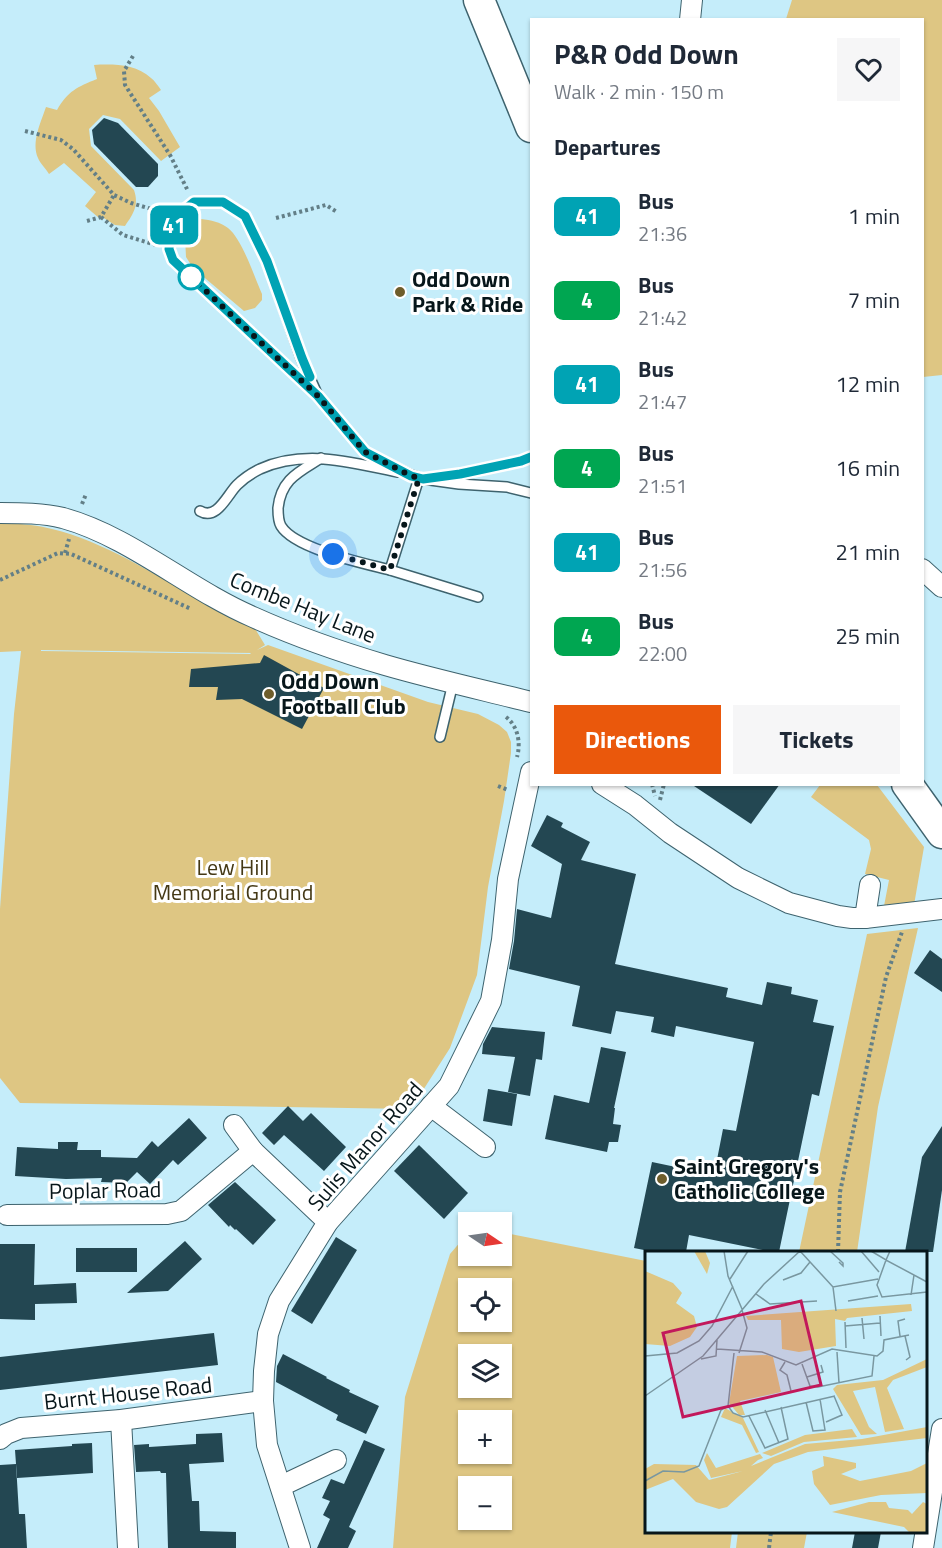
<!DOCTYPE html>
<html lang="en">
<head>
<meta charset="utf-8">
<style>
	:root { --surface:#fff; --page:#f6f6f7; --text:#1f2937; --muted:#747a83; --accent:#ea580c }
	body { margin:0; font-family:"Titillium Web",sans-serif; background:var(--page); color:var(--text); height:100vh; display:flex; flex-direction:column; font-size:22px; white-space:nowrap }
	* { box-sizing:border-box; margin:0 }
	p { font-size:20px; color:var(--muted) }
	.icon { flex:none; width:33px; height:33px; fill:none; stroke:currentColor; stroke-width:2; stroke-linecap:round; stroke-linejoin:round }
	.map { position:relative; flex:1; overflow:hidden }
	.side { position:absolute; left:530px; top:18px; width:394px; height:768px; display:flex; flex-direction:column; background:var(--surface); border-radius:0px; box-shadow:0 2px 4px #0004 }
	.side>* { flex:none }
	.badge { padding:0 12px; border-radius:9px; font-size:21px; line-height:39px }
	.needle { width:39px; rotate:103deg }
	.tools { position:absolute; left:458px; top:1212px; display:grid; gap:12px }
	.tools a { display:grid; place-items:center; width:54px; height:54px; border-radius:0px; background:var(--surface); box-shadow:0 2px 4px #0004; font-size:30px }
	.you { position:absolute; width:30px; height:30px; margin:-15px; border:4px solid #fff; border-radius:50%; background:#1a73e8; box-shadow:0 0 0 9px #1a73e833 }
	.map>.badge { position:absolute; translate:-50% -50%; box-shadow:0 0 0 3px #fff }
	h2 { padding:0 24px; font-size:22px; line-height:54px }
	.round { display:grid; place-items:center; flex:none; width:63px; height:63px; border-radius:0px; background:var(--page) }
	.head { display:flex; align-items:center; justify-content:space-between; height:102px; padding:0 24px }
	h1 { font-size:28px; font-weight:700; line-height:45px }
	.cta { display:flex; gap:12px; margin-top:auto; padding:12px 24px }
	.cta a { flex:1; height:69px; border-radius:0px; background:var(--accent); color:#fff; font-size:24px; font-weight:700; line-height:69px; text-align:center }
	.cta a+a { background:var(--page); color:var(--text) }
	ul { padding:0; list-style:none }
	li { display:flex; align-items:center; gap:18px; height:84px; padding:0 24px }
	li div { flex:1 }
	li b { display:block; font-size:22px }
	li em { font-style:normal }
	li .badge { min-width:66px; font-weight:700; text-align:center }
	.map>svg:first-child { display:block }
</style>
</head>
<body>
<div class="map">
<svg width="942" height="1548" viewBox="0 0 942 1548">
	<rect width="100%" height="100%" fill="#c5edfa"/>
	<!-- green -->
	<g fill="#dec683" fill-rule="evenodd">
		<polygon points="792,0 942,0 942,375 923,377 922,20 786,19"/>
		<path d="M94 65C113 64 136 64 151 78 155 81 158 86 161 90L149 98 159 111 180 147 161 161 120 119 103 115 89 129 91 146 134 190C139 205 134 213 125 226L115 225 102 217 99 218 85 206 96 192 64 163 49 174C46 169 40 163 38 158 31 142 41 122 46 107L57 110C68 91 77 87 97 79Z"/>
		<path d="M201 219C211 220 220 222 228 228 242 239 254 276 262 294V300L255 308 244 311 193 268 186 257 185 236 191 223Z"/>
		<path d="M0 524C59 520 114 551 164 579 194 595 224 611 254 627L265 645 257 650 268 645 428 702 478 714 499 725 507 732 511 742V753L504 801 488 887 477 975 450 1048 411 1109 20 1103 0 1078V909L14 714 21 651 0 652ZM41 651V650L251 653 250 654Z"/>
		<polygon points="820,785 877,785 924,847 914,905 884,906 889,880 865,874 871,849 869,840 811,797"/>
		<polygon points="918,928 878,1107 857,1252 799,1252 867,934"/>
		<path d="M501 1232 646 1261V1532H732L730 1548H393L405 1397 450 1254 468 1233V1256H501ZM468 1288H501V1322H468ZM468 1354H501V1388H468ZM501 1420V1454H468V1420ZM468 1486H501V1520H468Z"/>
		<polygon points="738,1532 807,1532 804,1548 736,1548"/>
	</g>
	<!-- building -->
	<g fill="#234752">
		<polygon points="104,118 118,123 158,164 158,176 148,187 136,187 94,144 92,130"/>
		<polygon points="264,655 324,688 302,729 242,699 216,700 218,687 189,687 191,669 260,663"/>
		<polygon points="691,784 780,784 751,824"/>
		<polygon points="547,815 563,823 561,827 590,842 581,860 636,874 615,964 728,988 726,997 762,1005 767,982 792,987 791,994 818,1000 813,1022 834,1026 819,1096 812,1094 779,1252 772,1252 689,1235 686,1252 654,1252 634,1248 652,1162 714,1175 723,1129 736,1131 754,1042 676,1026 674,1037 651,1032 654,1017 616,1011 611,1034 572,1026 580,986 509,969 514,941 517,909 551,918 562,864 531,846"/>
		<polygon points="930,950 942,959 942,992 914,973"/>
		<polygon points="492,1027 545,1032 542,1060 536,1059 530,1096 508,1092 515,1057 482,1054 483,1044"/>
		<polygon points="601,1047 626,1052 614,1108 615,1108 613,1124 621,1125 618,1142 609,1142 607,1152 545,1139 554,1095 589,1103"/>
		<polygon points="488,1089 517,1094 512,1126 483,1121"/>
		<polygon points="288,1106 303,1121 311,1113 346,1147 324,1171 284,1135 274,1145 262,1133"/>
		<polygon points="189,1118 207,1138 178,1165 173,1160 150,1184 137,1172 126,1183 101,1182 102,1178 66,1179 15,1176 17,1147 58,1149 58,1142 78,1142 77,1150 101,1150 101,1157 137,1158 152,1141 158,1147"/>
		<polygon points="942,1126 942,1190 933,1252 905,1252 922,1157"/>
		<polygon points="419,1145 468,1193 444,1219 394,1171"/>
		<polygon points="235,1182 276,1220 253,1245 236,1229 235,1230 230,1225 229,1227 208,1205"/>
		<polygon points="336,1237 357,1250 312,1324 291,1311"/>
		<polygon points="185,1241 202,1259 168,1291 127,1293"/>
		<polygon points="0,1244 35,1244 34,1285 76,1283 77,1303 35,1304 35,1320 0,1319"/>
		<rect x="76" y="1248" width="61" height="24"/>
		<polygon points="214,1333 218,1365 0,1390 0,1357"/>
		<polygon points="283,1354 327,1377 326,1378 350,1390 349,1392 379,1406 366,1434 336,1420 338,1415 276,1382 277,1366"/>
		<polygon points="222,1433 224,1462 189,1464 192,1501 199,1501 200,1531 236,1532 236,1548 168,1548 166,1473 161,1473 160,1471 136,1472 134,1445 149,1444 149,1447 196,1444 196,1434"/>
		<polygon points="364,1440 385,1449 349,1527 356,1531 348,1548 317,1548 330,1519 323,1515 330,1501 322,1498 331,1479 344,1484"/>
		<polygon points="92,1443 93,1473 17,1478 15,1450 72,1446 72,1444"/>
		<polygon points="16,1464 19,1514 25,1514 27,1548 0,1548 0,1465"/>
		<polygon points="855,1532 881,1532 878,1548 852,1548"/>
	</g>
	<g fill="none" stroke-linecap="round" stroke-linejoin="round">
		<defs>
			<g id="service">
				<polyline points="318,396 301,358 267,261 245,216 223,202 194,202 177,216 170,237 169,249 173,260 318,396 365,452 411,475 423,479 459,484 507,487 531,493"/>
				<path d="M321 458C299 472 281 479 278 508 278 514 278 521 281 526 295 549 363 563 390 570L419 478"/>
				<polyline points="431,478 460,474 521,461 531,457"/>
				<path d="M200 511C217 521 227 495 237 485 244 478 252 473 260 469 304 449 352 462 397 472"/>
				<polyline points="390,570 478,597"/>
				<polyline points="440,737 453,683"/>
			</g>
			<g id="minor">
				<polyline points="690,20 692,0"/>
				<path d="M0 513C21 513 43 513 63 518 131 537 188 589 253 617 295 636 341 652 385 665 433 679 483 690 531 702"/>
				<polyline points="922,569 942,587"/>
				<polyline points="602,784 635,805 670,833 738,878 789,903 838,916 852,918 865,918 942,909"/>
				<polyline points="865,918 870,885"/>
				<polyline points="431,1106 485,1147"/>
				<polyline points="234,1125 253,1151"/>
				<polyline points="7,1215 167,1214 181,1211 253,1151 328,1222"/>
				<polyline points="121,1420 128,1548"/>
				<polyline points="0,1439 6,1434 21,1428 121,1420 263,1401"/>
				<polyline points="281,1486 336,1460"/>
				<polyline points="300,1548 267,1445 263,1401 264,1371 268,1334 279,1301 328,1222 449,1086 491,1001 502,940 508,879 531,772"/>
				<polyline points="923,1548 942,1429"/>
			</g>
			<g id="primary">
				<polyline points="479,0 531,127"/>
				<polyline points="907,784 942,833"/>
			</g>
		</defs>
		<!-- service casing -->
		<use href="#service" stroke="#3e636e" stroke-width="12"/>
		<!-- minor casing -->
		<use href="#minor" stroke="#3e636e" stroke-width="22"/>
		<!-- primary casing -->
		<use href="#primary" stroke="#3e636e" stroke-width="33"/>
		<!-- path -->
		<g stroke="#637f87" stroke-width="4" stroke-dasharray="3 3" stroke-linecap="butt">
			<polyline points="133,56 124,71 125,85 170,155 188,191"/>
			<polyline points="25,131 61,140 73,149 114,195 131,203 165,213"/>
			<polyline points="101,217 123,235 156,245"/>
			<polyline points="276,218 326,205 337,212"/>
			<polyline points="87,221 101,217 114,195"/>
			<polyline points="82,504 86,494"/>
			<polyline points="65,553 69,539"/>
			<polyline points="0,580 58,553 71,554 191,609"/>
			<path d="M506 717C518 726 521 743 517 757"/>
			<polyline points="652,784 655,796"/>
			<polyline points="498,786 508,790"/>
			<polyline points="660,800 664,784"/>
			<polyline points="838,1252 840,1192 886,977 902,932"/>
			<polyline points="769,1548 771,1532"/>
		</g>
		<!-- service -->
		<use href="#service" stroke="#fff" stroke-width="9"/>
		<!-- minor -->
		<use href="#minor" stroke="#fff" stroke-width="20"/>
		<!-- primary -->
		<use href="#primary" stroke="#fff" stroke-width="30"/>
	</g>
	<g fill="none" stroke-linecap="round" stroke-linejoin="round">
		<defs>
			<polyline id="line" points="310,377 302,358 267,261 245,216 223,202 194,202 177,216 170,237 169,249 173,260 318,396 365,452 411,476 423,479 460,474 521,461 531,457"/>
		</defs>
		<!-- line casing -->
		<use href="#line" stroke="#fff" stroke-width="14"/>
		<!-- line -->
		<use href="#line" stroke="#00a3b4" stroke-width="9"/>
		<!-- walk -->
		<polyline stroke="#07161a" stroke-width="6" stroke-dasharray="0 10.8" points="191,277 318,396 365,452 411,476 419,478 390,570 333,554"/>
	</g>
	<!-- markers -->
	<circle fill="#fff" stroke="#00a3b4" stroke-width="3" cx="191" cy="277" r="12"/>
	<g fill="#6e5d2b" stroke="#fff" stroke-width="2">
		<circle cx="400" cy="292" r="6"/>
		<circle cx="269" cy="694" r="6"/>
		<circle cx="662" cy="1179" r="6"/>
	</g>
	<g text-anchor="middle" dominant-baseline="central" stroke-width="6" stroke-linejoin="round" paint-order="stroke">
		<!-- poi labels -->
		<g font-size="22" font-weight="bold" fill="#07161a" stroke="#fff" text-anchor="start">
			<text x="412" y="279">Odd Down<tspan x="412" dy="25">Park &amp; Ride</tspan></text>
			<text x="281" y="681">Odd Down<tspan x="281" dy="25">Football Club</tspan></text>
			<text x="674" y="1166">Saint Gregory's<tspan x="674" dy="25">Catholic College</tspan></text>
		</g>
		<!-- street labels -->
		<g font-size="22" fill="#07161a" stroke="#fff">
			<text transform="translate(303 607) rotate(22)">Combe Hay Lane</text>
			<text transform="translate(365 1146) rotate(-49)">Sulis Manor Road</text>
			<text transform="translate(105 1190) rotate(-1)">Poplar Road</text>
			<text transform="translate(128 1393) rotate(-6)">Burnt House Road</text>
		</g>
		<!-- park labels -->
		<g font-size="22" fill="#443815" stroke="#fff">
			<text x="233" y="867">Lew Hill<tspan x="233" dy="25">Memorial Ground</tspan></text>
		</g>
	</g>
	<!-- overview -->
	<g transform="translate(645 1251)">
		<rect width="282" height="282" fill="#c5edfa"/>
		<path d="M49 0H60L65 12 62 23ZM0 20 28 32 37 42 31 52 49 65 52 76 45 86 25 95 0 93ZM266 53 267 60 202 67 200 70 190 68 191 95 154 101 137 98 136 69H103L101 65ZM122 104 128 106 136 141 95 150 100 164H94L84 152 92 105ZM282 108V116L248 129 242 137 259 178 240 181 230 136 208 140 224 176 232 183 216 184 188 138 192 134 238 129ZM80 157 98 167 114 201 111 202 97 174 76 166ZM282 176V187L163 201 129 213 82 256 74 258 51 251 28 228 0 239V218L9 213 51 214 64 229 98 220 66 227 59 209 62 202 71 217 115 203 118 207 113 209 106 215 160 193 217 188ZM207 178 212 186 159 191 126 205 117 202 160 184ZM178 205 211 212V217L196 223 215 230 266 220 282 212V242L236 244 185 254 169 233 167 220 179 215ZM224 251H241L244 257 263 259 267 263 278 251 282 253V282H265L259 276 187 261Z" fill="#dec683"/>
		<path fill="none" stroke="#7997a0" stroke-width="1.5" d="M79 0 83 25 97 58M155 0 188 36 233 28M185 0 198 12V15L194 11M216 0 234 21M226 0 241 9 245 0M85 28 103 0M138 29 156 22 165 11M282 31 241 9 232 34 237 46 282 41M188 36 191 60M111 43 125 53 172 50M266 44 269 24M203 50 233 45M235 65 236 85M217 67 219 88M200 71 201 97M200 75 235 72M255 85 253 70 260 68M260 85 265 106 261 109M72 98 117 101 151 114 187 98 232 105 238 100 239 89 264 84M192 101 194 132M94 102 102 77 97 59M0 105 32 102 54 90 67 75 88 35M56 108 71 105 72 89M140 111 135 119 142 124 146 140M157 113 165 135 173 136 227 125 229 105M162 126 178 121 176 114M0 145 58 105 119 33 155 0M161 151 168 180 180 179 175 148M83 155 88 162 98 166 190 145M83 155 89 102M120 159 134 192M104 165 120 197 143 188 136 156M181 171 197 164 189 145M0 230 18 220 39 221 54 215 76 159 83 155"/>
		<path fill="#c2185b" fill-opacity="0.15" stroke="#c2185b" stroke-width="3" d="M156 50 176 134 38 166 18 82Z"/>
		<rect width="282" height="282" fill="none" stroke="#07161a" stroke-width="3"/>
	</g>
</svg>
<div class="tools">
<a><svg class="needle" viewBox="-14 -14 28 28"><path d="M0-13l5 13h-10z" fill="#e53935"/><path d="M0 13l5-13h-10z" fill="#747a83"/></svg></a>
<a><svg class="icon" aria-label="locate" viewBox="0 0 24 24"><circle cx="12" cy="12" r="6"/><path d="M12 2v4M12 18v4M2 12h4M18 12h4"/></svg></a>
<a><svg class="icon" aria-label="layers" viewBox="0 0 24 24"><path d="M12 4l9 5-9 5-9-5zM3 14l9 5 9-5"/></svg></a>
<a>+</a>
<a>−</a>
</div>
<div class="you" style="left:333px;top:554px"></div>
<b class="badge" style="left:174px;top:225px;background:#00a3b4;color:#fff">41</b>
<section class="side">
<div class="head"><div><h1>P&amp;R Odd Down</h1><p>Walk · 2 min · 150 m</p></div><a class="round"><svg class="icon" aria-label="heart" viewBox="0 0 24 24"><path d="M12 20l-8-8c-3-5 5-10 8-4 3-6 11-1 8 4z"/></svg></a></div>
<h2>Departures</h2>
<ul>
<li><span class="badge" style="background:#00a3b4;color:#fff">41</span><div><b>Bus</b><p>21:36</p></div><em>1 min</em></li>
<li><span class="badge" style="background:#00a651;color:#fff">4</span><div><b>Bus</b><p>21:42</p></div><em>7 min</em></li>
<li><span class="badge" style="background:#00a3b4;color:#fff">41</span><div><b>Bus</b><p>21:47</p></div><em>12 min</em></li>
<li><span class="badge" style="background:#00a651;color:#fff">4</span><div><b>Bus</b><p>21:51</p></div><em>16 min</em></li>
<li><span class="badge" style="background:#00a3b4;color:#fff">41</span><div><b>Bus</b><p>21:56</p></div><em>21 min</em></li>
<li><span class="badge" style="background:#00a651;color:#fff">4</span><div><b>Bus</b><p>22:00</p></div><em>25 min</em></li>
</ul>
<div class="cta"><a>Directions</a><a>Tickets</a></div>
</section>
</div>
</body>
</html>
